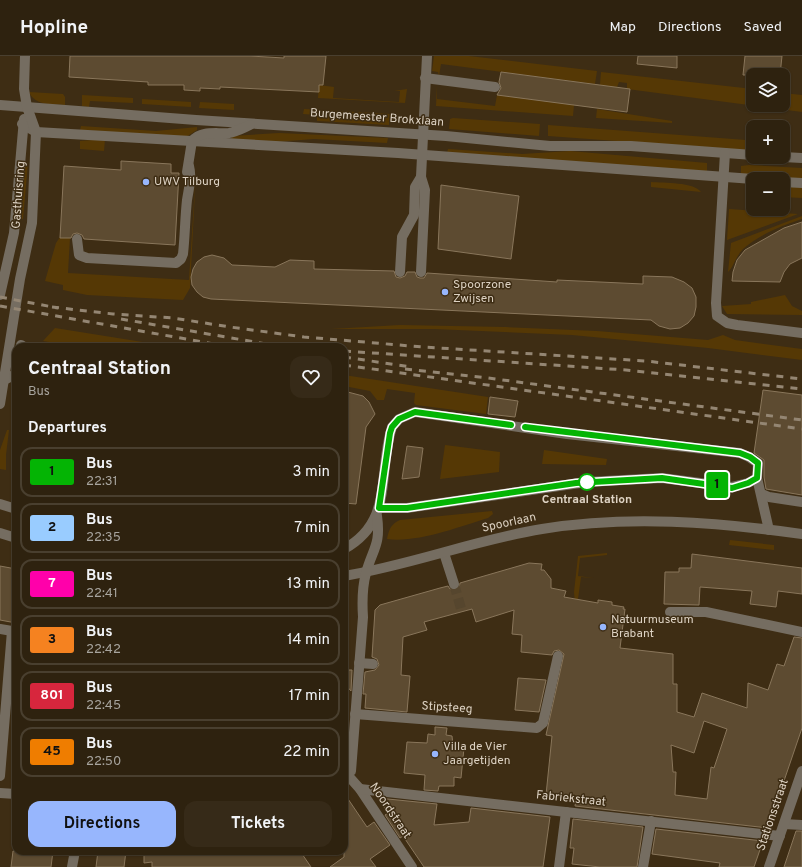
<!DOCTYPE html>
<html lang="en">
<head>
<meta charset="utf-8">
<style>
	:root { --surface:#2e220f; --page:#362a18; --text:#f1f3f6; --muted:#a7a49e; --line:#493f2f; --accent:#97b6fd }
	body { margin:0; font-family:Overpass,sans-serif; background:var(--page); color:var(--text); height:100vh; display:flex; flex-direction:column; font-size:15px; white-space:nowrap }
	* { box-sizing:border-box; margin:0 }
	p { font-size:13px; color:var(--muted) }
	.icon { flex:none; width:22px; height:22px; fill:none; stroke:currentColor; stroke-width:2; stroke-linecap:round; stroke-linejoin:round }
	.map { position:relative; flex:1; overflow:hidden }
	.side { position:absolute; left:12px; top:287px; width:336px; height:512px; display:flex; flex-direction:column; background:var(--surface); border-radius:12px; box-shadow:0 1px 3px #0004,0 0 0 1px var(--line) }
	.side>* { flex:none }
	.badge { padding:0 8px; border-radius:3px; font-size:14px; line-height:26px }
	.tools { position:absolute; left:746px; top:12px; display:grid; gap:8px }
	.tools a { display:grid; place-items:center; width:44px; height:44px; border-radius:8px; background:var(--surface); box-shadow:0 1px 3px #0004,0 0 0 1px var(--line); font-size:20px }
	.map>.badge { position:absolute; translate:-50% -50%; box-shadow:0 0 0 2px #fff }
	h2 { padding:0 16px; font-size:15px; line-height:36px }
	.round { display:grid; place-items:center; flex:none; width:42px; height:42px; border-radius:12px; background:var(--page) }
	.head { display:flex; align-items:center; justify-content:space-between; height:68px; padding:0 16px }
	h1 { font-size:19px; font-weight:700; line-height:30px }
	.action { display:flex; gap:8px; margin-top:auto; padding:8px 16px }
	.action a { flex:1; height:46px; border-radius:12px; background:var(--accent); color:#111; font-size:16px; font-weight:700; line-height:46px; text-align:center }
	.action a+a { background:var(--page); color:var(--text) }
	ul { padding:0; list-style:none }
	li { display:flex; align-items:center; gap:12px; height:50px; margin:0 8px 6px; padding:0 8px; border:2px solid var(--line); border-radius:12px }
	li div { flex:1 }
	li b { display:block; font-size:15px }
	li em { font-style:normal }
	li .badge { min-width:44px; font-weight:700; text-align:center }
	header { display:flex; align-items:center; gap:24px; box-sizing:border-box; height:56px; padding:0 20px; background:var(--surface); border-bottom:1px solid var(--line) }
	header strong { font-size:19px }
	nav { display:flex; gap:22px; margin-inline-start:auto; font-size:14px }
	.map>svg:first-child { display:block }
</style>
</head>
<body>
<header>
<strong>Hopline</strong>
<nav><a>Map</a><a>Directions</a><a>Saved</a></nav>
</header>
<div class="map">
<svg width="802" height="811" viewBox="0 0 802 811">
	<rect width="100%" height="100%" fill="#3e2d14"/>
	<!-- green -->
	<g fill="#553805">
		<polygon points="434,0 469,0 597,15 595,28 441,8 439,20 438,16 432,15"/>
		<polygon points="601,16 753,33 753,49 783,49 783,37 802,39 802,56 627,33 627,27 619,26 617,31 600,29"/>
		<polygon points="319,29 334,31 333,42 399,46 400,35 394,35 407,33 405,47 318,42"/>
		<polygon points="437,29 437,43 495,50 497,39 574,49 573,60 436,50"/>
		<path d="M29 36 63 38 65 41V49C52 48 35 50 29 36Z"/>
		<polygon points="82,39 133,42 133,47 90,45 89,51 82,50"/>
		<polygon points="142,43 191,46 191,51 142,48"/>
		<polygon points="200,46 234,48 234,54 199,52"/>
		<polygon points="304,53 390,58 389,69 317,65 317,59 303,58"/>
		<polygon points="597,53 672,65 672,67 596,62"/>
		<polygon points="453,62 540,68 539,80 449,73 450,63"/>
		<polygon points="548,69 746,84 746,90 751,90 751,84 753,85 753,95 548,80"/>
		<polygon points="81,70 156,75 197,71 197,74 186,81 80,74"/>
		<polygon points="279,77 388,82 387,87 314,83 276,86 231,83 232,80"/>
		<polygon points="105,83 104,95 80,93 80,85"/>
		<polygon points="448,93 522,98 570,95 707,107 707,116 447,97"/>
		<polygon points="24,106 28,107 23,163 19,163"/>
		<polygon points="749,109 802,112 802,123 741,119 741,110"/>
		<polygon points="196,114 190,232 183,244 87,239 63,234 63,229 45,225 56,187 60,181 70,182 68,217 189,224"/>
		<path d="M651 126C664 127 694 126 701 136L651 131Z"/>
		<polygon points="783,129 802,131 802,142 783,141"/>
		<polygon points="729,153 798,158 727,184"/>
		<path d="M802 160V163C784 169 758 179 743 193 736 200 733 212 728 216L731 187Z"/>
		<polygon points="785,239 792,250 802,255 802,259 727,258 722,250 751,248 751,246"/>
		<polygon points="400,269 505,271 597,275 708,284 723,279 735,284 802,293 802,304 708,292 572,279 434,273 331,273"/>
		<polygon points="55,272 174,291 78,291 43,285"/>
		<polygon points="344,319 488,341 486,358 416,349 414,347 415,337 387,333 384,344 377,344 370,335 344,330"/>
		<polygon points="7,374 9,374 6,399 6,414 0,413 0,394"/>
		<polygon points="445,389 500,396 499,416 440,423"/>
		<polygon points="544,394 607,403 606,409 542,408"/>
		<path d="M492 455 493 458 488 462C459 471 417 487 387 483 389 473 391 468 400 464Z"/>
		<polygon points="730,484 774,489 774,494 729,489"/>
		<polygon points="607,497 607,499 580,502 578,520 594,522 581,521 576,558 574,536 578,500"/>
	</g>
	<!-- building -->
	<g fill="#5d4b31" stroke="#89765b" fill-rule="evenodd">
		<polygon points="70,0 250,0 284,2 284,0 326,0 323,29 319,29 319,36 220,31 220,33 200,32 200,35 184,34 184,29 148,29 148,26 69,21"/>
		<polygon points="638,0 677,0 677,12 637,8"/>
		<polygon points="745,0 782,0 780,19 743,19"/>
		<polygon points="501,16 630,33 627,56 497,39 501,32 499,26"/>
		<polygon points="121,105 171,108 171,117 179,117 175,189 84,183 82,179 77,177 73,178 71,182 60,182 64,110 121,114"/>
		<polygon points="441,129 519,140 511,203 438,193"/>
		<polygon points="802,166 802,202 790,208 784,216 780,226 732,225 733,216 737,204 745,194 784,172"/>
		<polygon points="212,199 224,202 232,209 275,211 290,204 314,205 314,213 394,215 396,221 400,222 405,220 407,216 415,216 417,221 420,222 424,222 427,217 557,226 557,224 643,228 643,220 672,221 684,226 692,232 696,241 696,251 694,260 688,267 680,272 670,273 659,270 651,264 211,243 203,241 197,236 192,229 191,221 193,213 197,206 204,201"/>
		<polygon points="763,334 802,339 802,439 766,433 764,421 764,404 754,397"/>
		<polygon points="344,335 363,340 369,346 375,358 366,371 356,448 344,447"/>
		<polygon points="490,341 518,345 515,361 488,358"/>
		<polygon points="407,390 423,392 419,421 402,423"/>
		<polygon points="692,498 802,512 802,538 778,535 776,551 750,548 752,535 700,531 699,549 664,548 665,516 679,516 679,512 691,512"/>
		<path d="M529 507 542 508 541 514H544L551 523V532L566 535 564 541 598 547V544L612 546V549L624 551 623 553H625L620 592 673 598V628H677V656L694 661 702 637 747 652 748 627 768 634 777 608 784 610 794 581 802 582V672L768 772 575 750 576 743 546 739 552 680 546 679 564 598 559 594 554 595 552 599 521 596 522 579 512 578 514 554 476 566 472 553 424 566 427 574 403 581 401 619 410 620 407 656 365 652 366 638H363L365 616 375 614 379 609 377 603 372 601 375 554 380 549 440 532 448 530 450 533 456 534 459 532 460 527ZM704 665 727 673 714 712 711 711 707 743 675 739 676 716H673L671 689 694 697Z"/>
		<polygon points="0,510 16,513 16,567 0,564"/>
		<polygon points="344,614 352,614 351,635 344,627"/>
		<polygon points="518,622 546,624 539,656 515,654"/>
		<polygon points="435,671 447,672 446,679 452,680 453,689 464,692 461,722 454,721 454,730 439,730 438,735 424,734 425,719 404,717 407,686 427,687 428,678 435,679"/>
		<polygon points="344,737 367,771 374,766 390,789 370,803 376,811 330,811 344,801"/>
		<polygon points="378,742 437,748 434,769 469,766 471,752 550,761 543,811 424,811 403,780 400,782 385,759 388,757"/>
		<polygon points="573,763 643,771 637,811 600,811 572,808 574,792 570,792"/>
		<polygon points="656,773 763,785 754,811 719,811 720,807 652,798"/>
		<polygon points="796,775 802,775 802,811 784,811"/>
		<polygon points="13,795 53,795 51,811 11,811"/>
		<polygon points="98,795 126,795 124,811 96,811"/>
		<polygon points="144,795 300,795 311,811 152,811 152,806 144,807"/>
	</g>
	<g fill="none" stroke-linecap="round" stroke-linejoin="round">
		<!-- minor-tunnel -->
		<polyline stroke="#56462e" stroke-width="10" stroke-dasharray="10 5" stroke-linecap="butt" points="454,528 462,556"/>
		<!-- minor -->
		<g stroke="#756d61" stroke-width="10">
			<polyline points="425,22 495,31"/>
			<polyline points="0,49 196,64 446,80 550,90 631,90 753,99"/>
			<polyline points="22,68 36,76 398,97 753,123"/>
			<polyline points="725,97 716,247 717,260 727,267 737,269 802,277"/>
			<polyline points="783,101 802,102"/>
			<path d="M187 116 192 85C202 74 216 78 229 77 236 76 243 72 250 69"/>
			<polyline points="783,126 802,127"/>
			<path d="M77 183 79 199 87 202 176 207 181 203 183 198C185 180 185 162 187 144 189 131 192 122 189 110"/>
			<polyline points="400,216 402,181 414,159 415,131 421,121"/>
			<polyline points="421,216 425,134 421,121 427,0"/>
			<polyline points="0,239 14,177 24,63"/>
			<polyline points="21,289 24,291"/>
			<polyline points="4,324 16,318"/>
			<polyline points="0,348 20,223 32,167 36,76 27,51 24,33 25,0"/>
			<polyline points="762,438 769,441 802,446"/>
			<polyline points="0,448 16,453"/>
			<polyline points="379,452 407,452 587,426 662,422 731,431 748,427 757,422"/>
			<polyline points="0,477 16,482"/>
			<path d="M344 493C395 465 377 417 392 371L399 363 415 356 567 378 740 397 749 401 758 407 757 422 769 474"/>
			<polyline points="444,497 454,528"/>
			<path d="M344 520C411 509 475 484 542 473 628 459 716 466 802 478"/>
			<polyline points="670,556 706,556 802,576"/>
			<polyline points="0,573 12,575 0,720"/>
			<polyline points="359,607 373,608"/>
			<polyline points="355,658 537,672 543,667 558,600"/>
			<polyline points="344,715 360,733 412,811"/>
			<path d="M344 720 351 715 363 561C362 546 362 532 366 517 373 492 381 489 377 460"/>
			<polyline points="360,733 780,780"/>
			<polyline points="0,737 16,738"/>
			<polyline points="784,768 802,769"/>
			<polyline points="72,811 75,795"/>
			<polyline points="559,811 566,756"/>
			<polyline points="643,811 651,765"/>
			<polyline points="769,811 802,715"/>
		</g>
		<!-- rail -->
		<g stroke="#948673" stroke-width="3" stroke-dasharray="7 7" stroke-linecap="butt">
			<polyline points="0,241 58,252"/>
			<polyline points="0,250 231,291"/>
			<polyline points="52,251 113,258 173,262 230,271 304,281 423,291 646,305 802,323"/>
			<polyline points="121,263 284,291"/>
			<polyline points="279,288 303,291"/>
			<polyline points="344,295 626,314 802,333"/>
			<polyline points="344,301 411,311"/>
			<polyline points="344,309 802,373"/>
			<polyline points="405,313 488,322 802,364"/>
		</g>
	</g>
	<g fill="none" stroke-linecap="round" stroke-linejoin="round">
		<defs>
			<polyline id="line" points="511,369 415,356 399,363 392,371 390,377 379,452 407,452 576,427 662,422 732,432 748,427 757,422 758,407 750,401 740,397 525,371"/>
		</defs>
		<!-- line casing -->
		<use href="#line" stroke="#fff" stroke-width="9"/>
		<!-- line -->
		<use href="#line" stroke="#04b404" stroke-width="6"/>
	</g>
	<!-- markers -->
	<g fill="#97b6fd" stroke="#3e2d14" stroke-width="1.5">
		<circle cx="146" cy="126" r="4"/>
		<circle cx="445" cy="236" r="4"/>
		<circle cx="603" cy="571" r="4"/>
		<circle cx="435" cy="698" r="4"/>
	</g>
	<circle fill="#fff" stroke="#04b404" stroke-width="2" cx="587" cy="426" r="8"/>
	<g text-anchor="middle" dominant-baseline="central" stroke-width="3" stroke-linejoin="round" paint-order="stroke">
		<!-- street labels -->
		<g font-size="12" fill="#ddd2c3" stroke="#3e2d14">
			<text transform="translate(377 62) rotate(4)">Burgemeester Brokxlaan</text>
			<text transform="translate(19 139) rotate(-86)">Gasthuisring</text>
			<text transform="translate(509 467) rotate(-12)">Spoorlaan</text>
			<text transform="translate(447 652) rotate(4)">Stipsteeg</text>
			<text transform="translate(571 743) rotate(6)">Fabriekstraat</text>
			<text transform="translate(390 755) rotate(56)">Noordstraat</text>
			<text transform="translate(773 759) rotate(-71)">Stationsstraat</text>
		</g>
		<!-- poi labels -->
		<g font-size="12" fill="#ddd2c3" stroke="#3e2d14" text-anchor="start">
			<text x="154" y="126">UWV Tilburg</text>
			<text x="453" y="229">Spoorzone<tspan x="453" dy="14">Zwijsen</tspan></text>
			<text x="611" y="564">Natuurmuseum<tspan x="611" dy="14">Brabant</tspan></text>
			<text x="443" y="691">Villa de Vier<tspan x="443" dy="14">Jaargetijden</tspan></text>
		</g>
		<!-- stop labels -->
		<g font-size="12" font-weight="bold" fill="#ddd2c3" stroke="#3e2d14">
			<text x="587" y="444">Centraal Station</text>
		</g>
	</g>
</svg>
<div class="tools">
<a><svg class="icon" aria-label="layers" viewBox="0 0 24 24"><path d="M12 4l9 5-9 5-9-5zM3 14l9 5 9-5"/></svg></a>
<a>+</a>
<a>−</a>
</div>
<b class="badge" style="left:717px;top:429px;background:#04b404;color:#111">1</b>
<section class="side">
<div class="head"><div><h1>Centraal Station</h1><p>Bus</p></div><a class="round"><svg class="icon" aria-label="heart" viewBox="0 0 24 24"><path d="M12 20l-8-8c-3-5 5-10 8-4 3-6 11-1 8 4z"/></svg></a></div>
<h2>Departures</h2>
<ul>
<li><span class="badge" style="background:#04b404;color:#111">1</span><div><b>Bus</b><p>22:31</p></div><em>3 min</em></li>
<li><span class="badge" style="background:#9cf;color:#111">2</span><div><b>Bus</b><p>22:35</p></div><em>7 min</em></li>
<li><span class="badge" style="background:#f0a;color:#fff">7</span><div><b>Bus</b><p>22:41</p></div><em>13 min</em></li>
<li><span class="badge" style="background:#f58220;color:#111">3</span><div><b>Bus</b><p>22:42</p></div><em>14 min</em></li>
<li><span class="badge" style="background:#d7263d;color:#fff">801</span><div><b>Bus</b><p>22:45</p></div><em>17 min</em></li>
<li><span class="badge" style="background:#ef7d00;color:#111">45</span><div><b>Bus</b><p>22:50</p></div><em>22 min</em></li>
</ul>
<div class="action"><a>Directions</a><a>Tickets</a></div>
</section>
</div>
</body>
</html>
